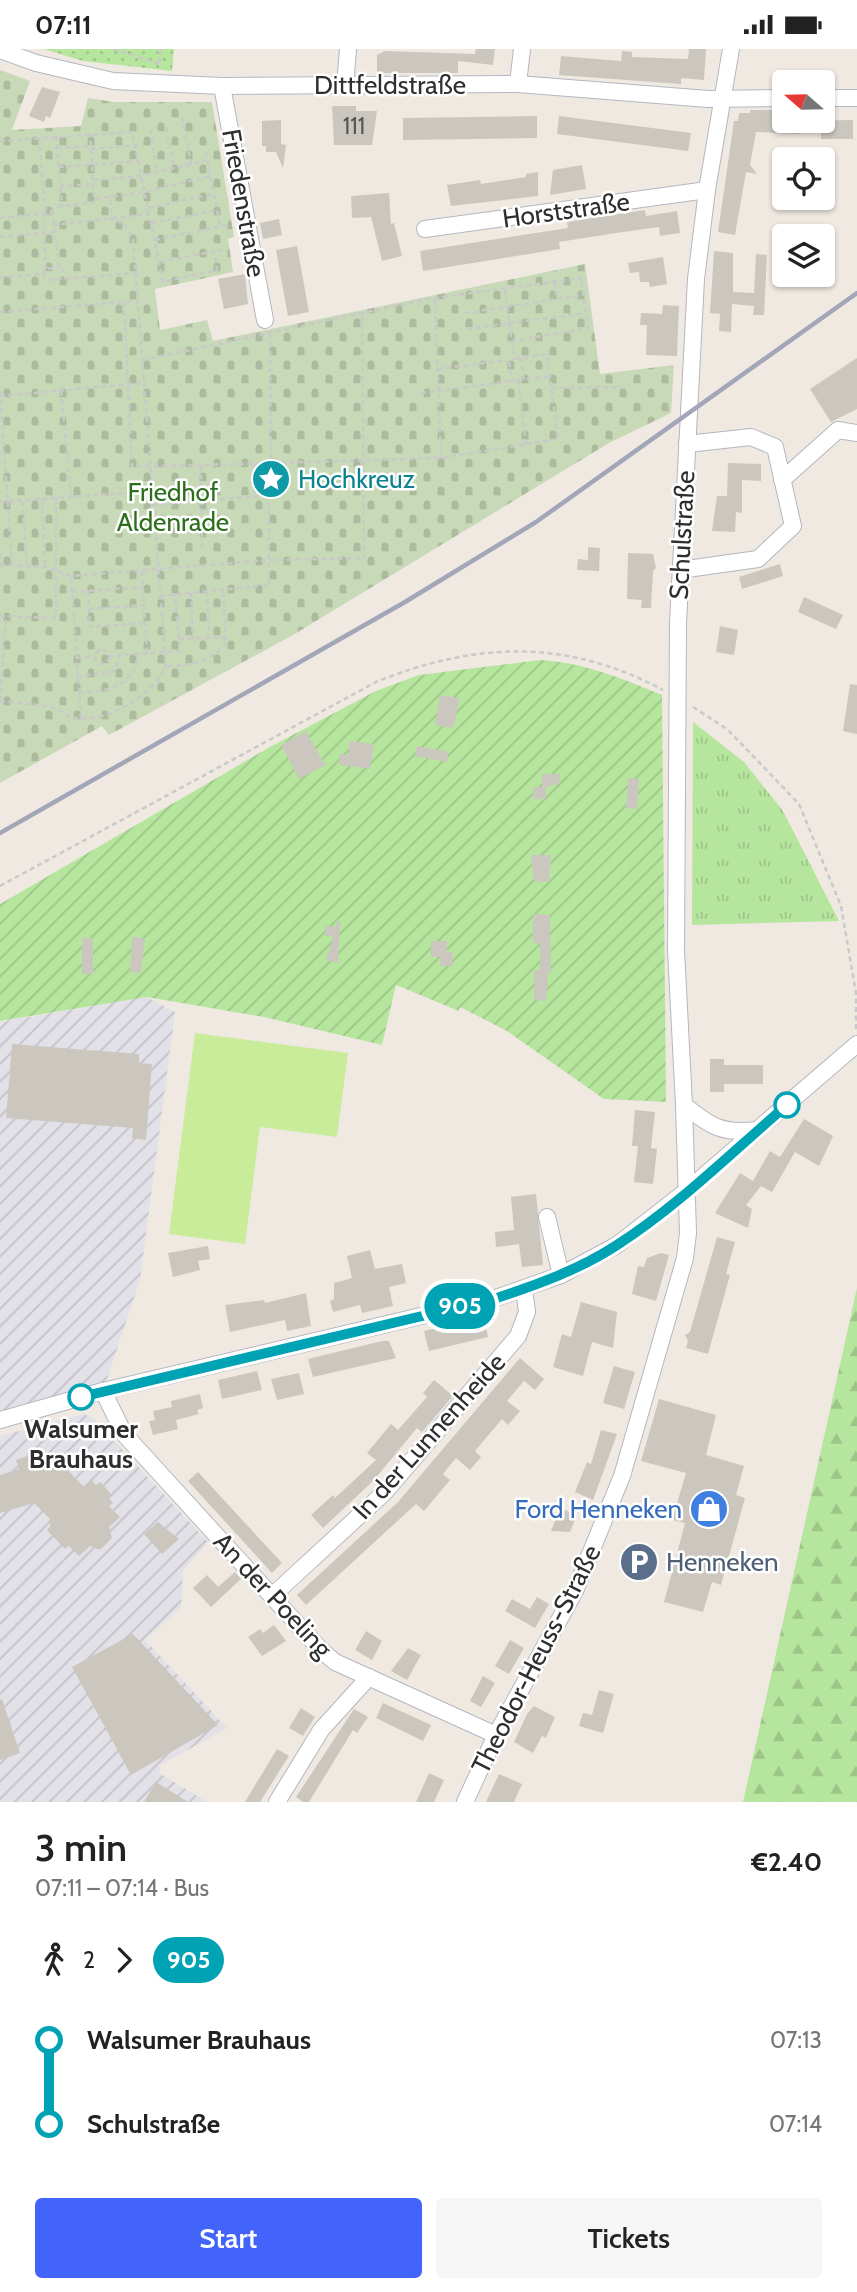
<!DOCTYPE html>
<html lang="en">
<head>
<meta charset="utf-8">
<style>
	:root { --surface:#fff; --page:#f6f6f6; --text:#222; --muted:#767676; --accent:#4264fb }
	body { margin:0; font-family:Cabin,sans-serif; background:var(--page); color:var(--text); height:100vh; display:flex; flex-direction:column; font-size:26px; white-space:nowrap }
	* { box-sizing:border-box; margin:0 }
	p { font-size:23px; color:var(--muted) }
	.icon { flex:none; width:38px; height:38px; fill:none; stroke:currentColor; stroke-width:2; stroke-linecap:round; stroke-linejoin:round }
	.map { position:relative; height:1753px; overflow:hidden }
	.side { display:flex; flex-direction:column; background:var(--surface); flex:1 }
	.side>* { flex:none }
	.badge { padding:0 14px; border-radius:23px; font-size:24px; line-height:46px }
	.needle { width:46px; rotate:290deg }
	.controls { position:absolute; left:772px; top:21px; display:grid; gap:14px }
	.controls a { display:grid; place-items:center; width:63px; height:63px; border-radius:7px; background:var(--surface); box-shadow:0 2px 5px #0004; font-size:35px }
	.map>.badge { position:absolute; translate:-50% -50%; box-shadow:0 0 0 4px #fff }
	.legs { display:flex; align-items:center; gap:10px; height:77px; padding:0 35px; font-size:23px }
	.legs p { margin-inline-start:auto }
	.headline { display:flex; align-items:center; justify-content:space-between; height:119px; padding:0 35px }
	h1 { font-size:38px; font-weight:600; line-height:52px }
	.button { display:flex; gap:14px; margin-top:auto; padding:14px 35px }
	.button a { flex:1; height:80px; border-radius:7px; background:var(--accent); color:#fff; font-size:28px; font-weight:600; line-height:80px; text-align:center }
	.button a+a { background:var(--page); color:var(--text) }
	ul { padding:0 35px; list-style:none }
	li { display:flex; align-items:center; gap:24px; height:84px; font-size:26px }
	li i { display:grid; place-items:center; width:10px; height:100%; margin:0 9px; background:currentColor }
	li i::after { content:''; width:18px; height:18px; margin:-9px; border:5px solid; border-radius:50%; background:var(--surface) }
	li p { margin-inline-start:auto }
	li:first-child i { background:linear-gradient(#0000 50%,currentColor 0) }
	li:last-child i { background:linear-gradient(currentColor 50%,#0000 0) }
	.status { display:flex; justify-content:space-between; align-items:center; height:49px; padding:0 35px; background:var(--surface); direction:ltr }
	.status svg { height:19px; fill:currentColor }
	.map>svg:first-child { display:block }
</style>
</head>
<body>
<div class="status"><b>07:11</b><svg viewBox="0 0 49 12"><path d="M0 12V9h3v3zM5 12V6h3v6zM10 12V3h3v9zM15 12V0h3v12zM26 1h20v11H26zM47 4h2v5h-2z"/></svg></div>
<div class="map">
<svg width="857" height="1753" viewBox="0 0 857 1753">
	<defs>
		<pattern id="industrial-furrows" width="10" height="10" patternUnits="userSpaceOnUse" patternTransform="scale(1.75)"><rect width="10" height="10" fill="#e3e1e8"/><path d="M-1 1l2-2M0 10L10 0M9 11l2-2" fill="none" stroke="#c3c1c7"/></pattern>
		<pattern id="grass-tufts" width="24" height="20" patternUnits="userSpaceOnUse" patternTransform="scale(1.75)"><rect width="24" height="20" fill="#b6e59e"/><path d="M3 7l-1-3M5 7V3M7 7l1-3M15 17l-1-3M17 17v-4M19 17l1-3" fill="none" stroke="#9dc588"/></pattern>
		<pattern id="forest-firs" width="22" height="20" patternUnits="userSpaceOnUse" patternTransform="scale(1.75)"><rect width="22" height="20" fill="#b6e59e"/><path d="M5 1l3.5 6h-7zM16 11l3.5 6h-7z" fill="#9dc588"/></pattern>
		<pattern id="cemetery-stones" width="16" height="16" patternUnits="userSpaceOnUse" patternTransform="scale(1.75)"><rect width="16" height="16" fill="#c8d9b8"/><path d="M2 7V4a2 2 0 0 1 4 0v3zM10 15v-3a2 2 0 0 1 4 0v3z" fill="#acbb9e"/></pattern>
		<pattern id="park-dots" width="8" height="8" patternUnits="userSpaceOnUse" patternTransform="scale(1.75)"><rect width="8" height="8" fill="#b6e59e"/><path d="M2 2h.1M6 6h.1" fill="none" stroke="#9dc588" stroke-width="1.8" stroke-linecap="round"/></pattern>
		<pattern id="garden-furrows" width="10" height="10" patternUnits="userSpaceOnUse" patternTransform="scale(1.75)"><rect width="10" height="10" fill="#b6e59e"/><path d="M-1 1l2-2M0 10L10 0M9 11l2-2" fill="none" stroke="#9dc588"/></pattern>
	</defs>
	<rect width="100%" height="100%" fill="#efe9e1"/>
	<!-- industrial -->
	<g fill="url(#industrial-furrows)">
		<polygon points="147,948 175,963 140,1231 103,1342 0,1369 0,973"/>
		<polygon points="84,1365 94,1370 208,1493 183,1522 181,1558 145,1591 227,1679 159,1717 161,1725 207,1753 0,1753 0,1387"/>
	</g>
	<!-- grass -->
	<polygon fill="url(#grass-tufts)" points="693,673 744,713 783,762 839,872 692,876"/>
	<!-- forest -->
	<polygon fill="url(#forest-firs)" points="857,1239 857,1753 743,1753"/>
	<!-- cemetery -->
	<polygon fill="url(#cemetery-stones)" points="0,21 30,32 12,81 81,77 88,49 114,53 212,53 234,188 228,190 233,223 155,240 160,281 207,271 213,292 585,215 600,325 674,316 671,364 609,394 293,586 109,686 102,677 0,734"/>
	<!-- park -->
	<polygon fill="url(#park-dots)" points="44,0 174,0 172,22 83,12"/>
	<!-- garden -->
	<path fill="url(#garden-furrows)" d="M541 611C585 614 621 629 662 646L666 1053 604 1050 507 982 460 958 459 962 396 936 382 996 264 968 147 948 0 972V855L270 698 376 642 419 626Z"/>
	<!-- pitch -->
	<polygon fill="#c9ec9a" points="195,984 348,1004 337,1088 260,1078 245,1195 169,1185"/>
	<!-- building -->
	<g fill="#cbc7bf">
		<polygon points="476,0 495,0 493,16 458,12 458,24 377,24 377,6 385,2 475,5"/>
		<polygon points="689,0 706,0 704,31 681,29 681,35 559,26 561,7 621,12 622,2 632,3 632,8 688,10"/>
		<polygon points="42,38 60,43 50,69 46,67 44,73 29,67"/>
		<polygon points="332,57 356,57 356,62 377,62 372,96 334,96"/>
		<polygon points="750,61 784,61 784,72 853,71 853,90 821,90 821,82 800,83 800,85 756,83 750,116 757,125 746,123 735,186 718,183 734,72 738,72 739,64 750,64"/>
		<polygon points="537,67 537,89 403,91 403,69"/>
		<polygon points="559,67 691,84 688,102 557,85"/>
		<polygon points="281,71 281,95 286,96 283,119 276,103 266,103 266,97 262,97 262,72"/>
		<polygon points="582,116 586,140 550,146 553,121"/>
		<polygon points="538,123 538,147 451,157 447,136 480,131 481,135 526,128 526,125"/>
		<polygon points="389,144 391,175 394,174 402,207 382,212 371,168 352,169 351,147"/>
		<polygon points="645,161 646,167 677,162 680,184 660,187 659,178 616,184 559,193 560,200 423,222 420,202 568,179 567,173"/>
		<polygon points="279,170 282,186 263,190 260,174"/>
		<polygon points="297,197 309,263 288,267 276,201"/>
		<polygon points="714,202 733,204 733,243 754,244 756,205 767,206 764,266 753,266 754,257 732,255 731,283 719,282 720,265 710,264"/>
		<polygon points="663,208 667,235 650,238 649,233 640,233 639,223 630,224 628,214"/>
		<polygon points="245,225 248,255 224,260 218,230"/>
		<polygon points="663,256 679,257 677,307 646,306 647,276 640,276 641,264 662,265"/>
		<polygon points="857,309 857,360 831,373 810,340"/>
		<polygon points="728,414 761,415 761,432 742,431 742,464 736,463 735,483 712,482 717,447 727,447"/>
		<polygon points="588,498 600,499 599,522 577,521 578,510 588,511"/>
		<polygon points="628,504 653,505 656,519 653,522 651,559 641,559 642,551 627,550"/>
		<polygon points="780,515 783,527 742,540 739,528"/>
		<polygon points="804,548 843,566 836,580 798,563"/>
		<polygon points="720,577 738,581 734,606 716,603"/>
		<polygon points="850,635 857,636 857,685 843,682"/>
		<polygon points="440,646 460,649 453,679 435,676"/>
		<polygon points="306,682 325,716 299,730 281,696"/>
		<polygon points="350,692 374,695 370,720 339,716 340,705 348,706"/>
		<polygon points="417,697 449,703 447,713 415,707"/>
		<polygon points="542,725 560,725 559,735 546,738 546,750 533,750 533,738 542,738"/>
		<polygon points="628,729 639,730 637,760 626,759"/>
		<polygon points="531,806 551,806 549,833 534,832"/>
		<polygon points="533,865 550,866 551,924 548,924 546,952 534,951 534,921 540,921 540,894 533,894"/>
		<polygon points="337,872 340,872 338,914 326,911 333,887 325,887 325,877 336,877"/>
		<polygon points="132,888 145,889 141,924 130,923"/>
		<rect x="82" y="889" width="11" height="36"/>
		<polygon points="431,892 447,892 447,903 453,903 452,917 440,917 440,908 431,908"/>
		<polygon points="12,995 139,1005 139,1014 152,1015 146,1091 132,1089 133,1079 6,1069"/>
		<polygon points="710,1010 724,1010 724,1016 763,1016 763,1035 724,1035 724,1043 710,1043"/>
		<polygon points="635,1061 655,1063 651,1099 657,1100 653,1135 634,1133 638,1097 632,1097"/>
		<polygon points="804,1070 833,1087 819,1117 795,1103 772,1143 761,1137 746,1156 752,1160 748,1179 715,1164 740,1124 753,1132 770,1102 780,1108"/>
		<polygon points="536,1145 543,1216 522,1218 519,1195 496,1198 495,1183 514,1181 511,1148"/>
		<polygon points="717,1188 735,1193 726,1225 730,1226 708,1305 686,1299 688,1292 685,1286 690,1283"/>
		<polygon points="208,1197 210,1210 198,1212 200,1221 173,1228 168,1204"/>
		<polygon points="370,1201 375,1220 402,1215 406,1234 389,1238 393,1257 362,1264 360,1256 333,1263 330,1252 334,1250 334,1234 352,1229 347,1207"/>
		<polygon points="661,1204 669,1206 656,1252 632,1245 638,1217 644,1218 647,1209"/>
		<polygon points="306,1244 311,1277 287,1282 285,1271 230,1283 225,1256 264,1251 265,1254"/>
		<polygon points="581,1253 617,1263 613,1299 592,1293 583,1327 553,1318 562,1285 571,1288"/>
		<polygon points="484,1268 488,1288 429,1302 424,1282"/>
		<polygon points="382,1292 389,1292 396,1309 313,1328 308,1310"/>
		<polygon points="520,1309 544,1330 535,1341 524,1332 507,1352 520,1362 508,1376 502,1370 475,1402 481,1408 470,1421 456,1409 443,1425 450,1431 424,1462 416,1455 306,1556 297,1546 398,1453"/>
		<polygon points="614,1317 635,1323 624,1360 603,1354"/>
		<polygon points="257,1322 262,1341 222,1350 218,1331"/>
		<polygon points="299,1324 304,1345 277,1351 271,1330"/>
		<polygon points="434,1331 453,1347 422,1383 417,1379 373,1432 323,1479 311,1466 333,1446 335,1449 376,1411 367,1404 391,1375 398,1381 427,1348 423,1344"/>
		<polygon points="200,1345 203,1359 197,1361 199,1365 176,1371 178,1380 153,1386 149,1372 155,1371 153,1362 172,1358 171,1352"/>
		<polygon points="659,1350 716,1366 706,1406 744,1417 736,1446 745,1449 721,1536 712,1533 703,1563 664,1553 685,1474 672,1471 686,1424 641,1412"/>
		<polygon points="601,1381 617,1385 593,1451 575,1443 587,1413 591,1415"/>
		<polygon points="33,1405 56,1409 84,1438 91,1431 96,1436 100,1433 111,1445 108,1448 113,1454 109,1457 120,1468 109,1478 112,1489 100,1501 90,1497 79,1507 69,1497 65,1500 47,1481 51,1476 48,1473 50,1470 34,1454 0,1464 0,1426 19,1420 16,1411"/>
		<polygon points="198,1423 282,1514 272,1524 188,1432"/>
		<polygon points="560,1459 577,1466 570,1483 551,1482"/>
		<polygon points="158,1473 179,1490 162,1505 144,1485"/>
		<polygon points="235,1523 241,1530 211,1558 193,1539 207,1526 218,1538"/>
		<polygon points="537,1548 549,1555 535,1579 505,1562 512,1550 530,1560"/>
		<polygon points="274,1576 286,1592 262,1607 248,1588 260,1580 263,1584"/>
		<polygon points="366,1582 382,1592 372,1611 355,1601"/>
		<polygon points="133,1585 218,1676 131,1726 72,1618"/>
		<polygon points="510,1591 524,1599 509,1625 495,1617"/>
		<polygon points="408,1599 421,1606 407,1631 391,1622"/>
		<polygon points="483,1627 495,1634 481,1658 470,1652"/>
		<polygon points="599,1641 614,1645 603,1684 579,1677 583,1664 592,1666"/>
		<polygon points="2,1650 20,1704 0,1711 0,1651"/>
		<polygon points="383,1654 431,1676 423,1692 376,1669"/>
		<polygon points="534,1657 555,1668 546,1689 542,1687 533,1704 514,1693 527,1665"/>
		<polygon points="301,1659 315,1668 303,1687 289,1679"/>
		<polygon points="354,1660 368,1668 357,1684 353,1681 309,1753 303,1753 296,1748"/>
		<polygon points="277,1700 289,1707 280,1721 260,1753 245,1753"/>
		<polygon points="429,1724 444,1731 434,1753 416,1753"/>
		<polygon points="499,1725 522,1735 514,1753 486,1753"/>
		<polygon points="156,1733 188,1753 144,1753"/>
	</g>
	<g fill="none" stroke-linecap="round" stroke-linejoin="round">
		<defs>
			<g id="minor">
				<polyline points="0,1 36,14 113,32 222,37 518,35 708,50 784,49"/>
				<polyline points="518,35 522,0"/>
				<polyline points="222,37 265,271"/>
				<polyline points="345,37 348,0"/>
				<polyline points="822,49 857,49"/>
				<polyline points="425,180 707,141"/>
				<polyline points="782,431 838,381 857,384"/>
				<polyline points="680,521 758,510 793,477 775,398 751,388 687,395"/>
				<path d="M684 1056C711 1078 722 1085 757 1081"/>
				<polyline points="547,1168 561,1226"/>
				<polyline points="103,1342 124,1385 321,1601 335,1613 496,1686"/>
				<polyline points="0,1371 103,1342 493,1250 561,1226 617,1196 685,1143 857,995"/>
				<polyline points="272,1547 385,1443 518,1287 527,1263 524,1240"/>
				<polyline points="277,1753 321,1681 369,1628"/>
				<polyline points="465,1753 496,1686 575,1542 622,1427 685,1209 688,1184 684,1056 676,901 678,574 696,230 707,141 731,0"/>
			</g>
		</defs>
		<!-- minor casing -->
		<use href="#minor" stroke="#b4b7c1" stroke-width="18"/>
		<!-- path -->
		<g stroke="#c9c9c9" stroke-width="2.5" stroke-dasharray="5 3.5" stroke-linecap="butt">
			<polyline points="114,0 160,15"/>
			<polyline points="160,0 160,14"/>
			<polyline points="182,69 191,115"/>
			<polyline points="166,78 174,118"/>
			<polyline points="150,81 157,121"/>
			<polyline points="56,87 62,157"/>
			<polyline points="39,89 45,159 53,167 59,218 64,222 65,230"/>
			<polyline points="0,92 132,83 163,233 217,221 214,203"/>
			<polyline points="57,99 91,97"/>
			<polyline points="91,100 137,96"/>
			<polyline points="206,103 220,177"/>
			<polyline points="59,118 139,112"/>
			<polyline points="94,131 140,127 208,111"/>
			<polyline points="60,137 94,135"/>
			<polyline points="96,150 145,143 211,127"/>
			<polyline points="148,159 213,145"/>
			<polyline points="43,165 46,220"/>
			<polyline points="0,169 49,164 56,158 94,153 90,84"/>
			<polyline points="151,174 217,161"/>
			<polyline points="53,176 149,165"/>
			<polyline points="0,188 54,183"/>
			<polyline points="155,191 226,176"/>
			<polyline points="160,213 222,201"/>
			<polyline points="42,225 46,220 59,218"/>
			<polyline points="0,228 42,225 47,231 135,224"/>
			<polyline points="555,233 557,250"/>
			<polyline points="505,241 514,310 509,311 512,332 518,331 526,396"/>
			<polyline points="435,251 441,409"/>
			<polyline points="124,253 132,418 441,409 558,390 547,305 514,310"/>
			<polyline points="0,263 137,252"/>
			<polyline points="465,264 583,246"/>
			<polyline points="467,280 585,264"/>
			<polyline points="270,285 271,414"/>
			<polyline points="521,309 524,330"/>
			<polyline points="143,311 428,250 581,229 588,279 512,292"/>
			<polyline points="438,320 507,311"/>
			<polyline points="518,331 551,327"/>
			<polyline points="552,339 622,338"/>
			<polyline points="0,342 12,515"/>
			<polyline points="61,342 71,447"/>
			<polyline points="421,344 511,332"/>
			<polyline points="0,347 143,334"/>
			<polyline points="201,417 202,498"/>
			<polyline points="255,445 255,415"/>
			<polyline points="42,451 45,518"/>
			<polyline points="22,452 27,515"/>
			<polyline points="0,453 151,442"/>
			<polyline points="152,456 282,445 282,414"/>
			<polyline points="0,505 1,516"/>
			<polyline points="0,516 45,518 71,527 270,511 364,509 362,264"/>
			<polyline points="142,522 147,602"/>
			<polyline points="71,529 81,669"/>
			<polyline points="88,542 90,578 145,574"/>
			<polyline points="207,542 209,589"/>
			<polyline points="72,543 142,538"/>
			<polyline points="191,544 193,590"/>
			<polyline points="160,547 269,536 269,445"/>
			<polyline points="89,560 144,556"/>
			<polyline points="0,567 56,569 56,449"/>
			<polyline points="179,590 225,588"/>
			<circle cx="102" cy="608" r="7"/>
			<polyline points="108,607 180,602 175,545"/>
			<polyline points="77,609 95,607"/>
			<path d="M168 617C189 617 211 612 226 595L223 540"/>
			<polyline points="77,628 114,622 121,606"/>
			<path d="M79 644C107 642 134 639 138 605"/>
			<path d="M0 652C18 654 37 655 55 659 62 661 67 668 75 669 107 674 154 646 166 617L133 191 125 175 112 171 110 146"/>
			<polyline points="0,652 6,568"/>
			<polyline points="693,658 727,680 799,755 841,857 856,944 856,982"/>
			<path d="M0 837 376 633C475 593 566 589 663 641"/>
		</g>
		<!-- minor -->
		<use href="#minor" stroke="#fff" stroke-width="16"/>
		<!-- rail -->
		<polyline stroke="#a3a6b8" stroke-width="4.5" points="0,784 405,553 536,473 857,244"/>
	</g>
	<g fill="none" stroke-linecap="round" stroke-linejoin="round">
		<defs>
			<path id="line-1" d="M81 1348 494 1250C536 1236 579 1221 617 1196 678 1157 732 1103 787 1056"/>
		</defs>
		<!-- line-1 casing -->
		<use href="#line-1" stroke="#fff" stroke-width="16"/>
		<!-- line-1 -->
		<use href="#line-1" stroke="#00a3b4" stroke-width="10"/>
	</g>
	<!-- icons -->
	<defs>
		<symbol id="sight-disc" viewBox="-11 -11 22 22"><circle r="9.5" fill="#0f9aa8" stroke="#fff"/><path d="M0-6L1.8-2.2L6-1.7L2.9 1.2L3.7 5.4L0 3.3L-3.7 5.4L-2.9 1.2L-6-1.7L-1.8-2.2Z" fill="#fff"/></symbol>
		<symbol id="shop-disc" viewBox="-11 -11 22 22"><circle r="9.5" fill="#3f7fe0" stroke="#fff"/><path d="M-5-2.5h2.3a2.7 3.5 0 0 1 5.4 0H5L5.5 6h-11ZM-1.5-2.5h3a1.5 2.3 0 0 0-3 0Z" fill="#fff"/></symbol>
		<symbol id="parking-disc" viewBox="-11 -11 22 22"><circle r="9.5" fill="#5c6f8a" stroke="#fff"/><path d="M-3.5-5.5H1a3.5 3.5 0 0 1 0 7H-1V5.5H-3.5ZM-1-3.4V-.6H.8a1.4 1.4 0 0 0 0-2.8Z" fill="#fff"/></symbol>
	</defs>
	<g fill-rule="evenodd">
		<use href="#sight-disc" x="249" y="408" width="44" height="44"/>
		<use href="#shop-disc" x="687" y="1438" width="44" height="44"/>
		<use href="#parking-disc" x="617" y="1491" width="44" height="44"/>
	</g>
	<!-- markers -->
	<g fill="#fff" stroke="#00a3b4" stroke-width="3.5">
		<circle cx="787" cy="1056" r="12"/>
		<circle cx="81" cy="1348" r="12"/>
	</g>
	<g text-anchor="middle" dominant-baseline="central" stroke-width="5" stroke-linejoin="round" paint-order="stroke">
		<!-- number labels -->
		<g font-size="23" fill="#555452">
			<text x="354" y="77">111</text>
		</g>
		<!-- street labels -->
		<g font-size="26" fill="#2e2e2e" stroke="#fff">
			<text x="390" y="36">Dittfeldstraße</text>
			<text transform="translate(244 154) rotate(80)">Friedenstraße</text>
			<text transform="translate(566 161) rotate(-8)">Horststraße</text>
			<text transform="translate(682 486) rotate(-87)">Schulstraße</text>
			<text transform="translate(429 1387) rotate(-48)">In der Lunnenheide</text>
			<text transform="translate(273 1546) rotate(47)">An der Poeling</text>
			<text transform="translate(536 1610) rotate(-63)">Theodor-Heuss-Straße</text>
		</g>
		<!-- culture labels -->
		<g font-size="26" fill="#0d838f" stroke="#fff" text-anchor="start">
			<text x="298" y="430">Hochkreuz</text>
		</g>
		<!-- park labels -->
		<g font-size="26" fill="#2c6e1b" stroke="#fff">
			<text x="173" y="443">Friedhof<tspan x="173" dy="30">Aldenrade</tspan></text>
		</g>
		<!-- stop labels -->
		<g font-size="26" font-weight="bold" fill="#2e2e2e" stroke="#fff">
			<text x="81" y="1380">Walsumer<tspan x="81" dy="30">Brauhaus</tspan></text>
		</g>
		<!-- shop labels -->
		<g font-size="26" fill="#366cbe" stroke="#fff" text-anchor="end">
			<text x="682" y="1460">Ford Henneken</text>
		</g>
		<!-- service labels -->
		<g font-size="26" fill="#4e5e75" stroke="#fff" text-anchor="start">
			<text x="666" y="1513">Henneken</text>
		</g>
	</g>
</svg>
<div class="controls">
<a><svg class="needle" viewBox="-14 -14 28 28"><path d="M0-13l5 13h-10z" fill="#e53935"/><path d="M0 13l5-13h-10z" fill="#767676"/></svg></a>
<a><svg class="icon" aria-label="locate" viewBox="0 0 24 24"><circle cx="12" cy="12" r="6"/><path d="M12 2v4M12 18v4M2 12h4M18 12h4"/></svg></a>
<a><svg class="icon" aria-label="layers" viewBox="0 0 24 24"><path d="M12 4l9 5-9 5-9-5zM3 14l9 5 9-5"/></svg></a>
</div>
<b class="badge" style="left:460px;top:1257px;background:#00a3b4;color:#fff">905</b>
</div>
<section class="side">
<div class="headline"><div><h1>3 min</h1><p>07:11 – 07:14 · Bus</p></div><b>€2.40</b></div>
<div class="legs"><svg class="icon" aria-label="walk" viewBox="0 0 24 24"><circle cx="13" cy="4" r="2"/><path d="M13 8l-2 6 4 7M11 14l-3 7M7 12l3-4h3l4 4"/></svg>2<svg class="icon" aria-label="forward" viewBox="0 0 24 24"><path d="M9 5l7 7-7 7"/></svg><b class="badge" style="background:#00a3b4;color:#fff">905</b></div>
<ul>
<li><i style="color:#00a3b4"></i><b>Walsumer Brauhaus</b><p>07:13</p></li>
<li><i style="color:#00a3b4"></i><b>Schulstraße</b><p>07:14</p></li>
</ul>
<div class="button"><a>Start</a><a>Tickets</a></div>
</section>
</body>
</html>
